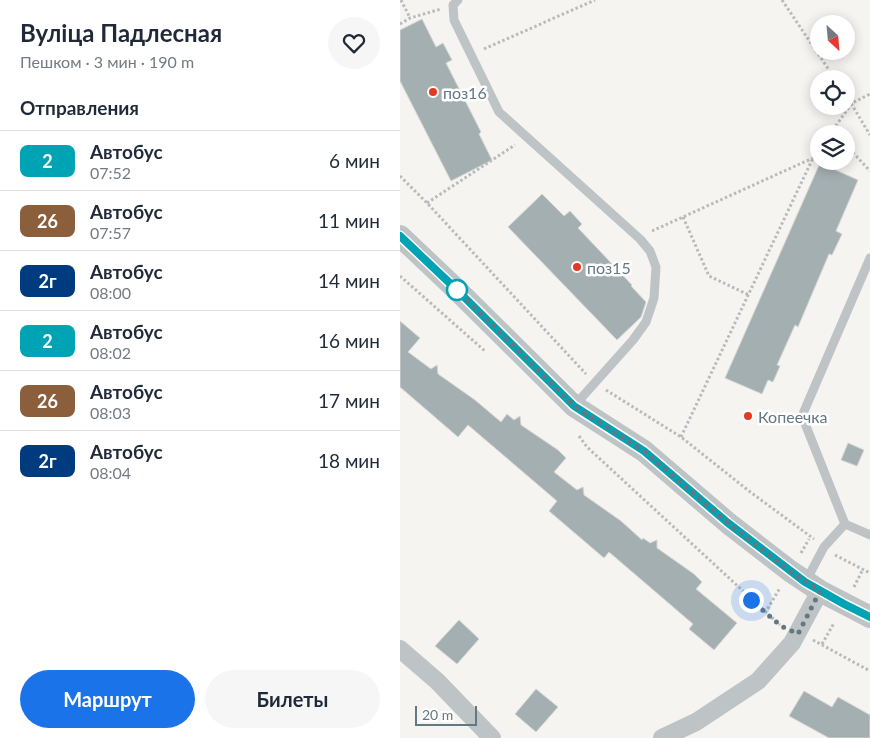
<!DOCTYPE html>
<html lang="ru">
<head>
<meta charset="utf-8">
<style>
	:root { --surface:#fff; --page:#f6f6f7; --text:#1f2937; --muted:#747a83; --line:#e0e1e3; --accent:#1a73e8 }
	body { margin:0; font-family:Lato,sans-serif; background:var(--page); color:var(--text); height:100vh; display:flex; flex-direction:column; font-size:19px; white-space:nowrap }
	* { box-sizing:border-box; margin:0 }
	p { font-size:16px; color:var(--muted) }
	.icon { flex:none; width:28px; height:28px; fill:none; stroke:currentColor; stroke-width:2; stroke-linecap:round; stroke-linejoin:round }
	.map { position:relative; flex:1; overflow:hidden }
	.panel { display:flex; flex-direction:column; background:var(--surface); width:400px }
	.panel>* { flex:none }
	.badge { padding:0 10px; border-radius:8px; font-size:18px; line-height:32px }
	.needle { width:32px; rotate:154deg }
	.tools { position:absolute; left:410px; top:15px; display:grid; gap:10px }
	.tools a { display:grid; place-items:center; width:45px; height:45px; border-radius:50%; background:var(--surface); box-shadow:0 2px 12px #0003; font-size:25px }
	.scale { position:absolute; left:15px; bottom:12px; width:62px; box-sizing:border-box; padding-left:5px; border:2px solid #647881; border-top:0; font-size:14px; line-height:18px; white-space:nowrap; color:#647881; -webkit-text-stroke:4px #fff; paint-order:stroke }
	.you { position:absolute; width:25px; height:25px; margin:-12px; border:4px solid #fff; border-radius:50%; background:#1a73e8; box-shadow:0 0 0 8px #1a73e833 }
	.map>.badge { position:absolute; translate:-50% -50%; box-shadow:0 0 0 2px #fff }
	h2 { padding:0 20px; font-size:19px; line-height:45px }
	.round { display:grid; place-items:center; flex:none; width:52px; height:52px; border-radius:26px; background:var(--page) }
	.headline { display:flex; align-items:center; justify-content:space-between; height:85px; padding:0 20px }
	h1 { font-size:24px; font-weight:700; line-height:38px }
	.primary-button { display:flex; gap:10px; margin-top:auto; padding:10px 20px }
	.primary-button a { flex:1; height:58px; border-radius:30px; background:var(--accent); color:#fff; font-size:20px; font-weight:700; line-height:58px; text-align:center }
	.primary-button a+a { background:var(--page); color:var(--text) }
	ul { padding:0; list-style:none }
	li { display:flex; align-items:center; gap:15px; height:60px; padding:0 20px; border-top:1px solid var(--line) }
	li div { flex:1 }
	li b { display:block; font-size:19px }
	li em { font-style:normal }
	li .badge { min-width:55px; font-weight:700; text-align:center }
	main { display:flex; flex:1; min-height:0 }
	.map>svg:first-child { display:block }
</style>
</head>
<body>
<main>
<section class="panel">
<div class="headline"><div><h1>Вуліца Падлесная</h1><p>Пешком · 3 мин · 190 m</p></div><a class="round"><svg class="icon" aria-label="heart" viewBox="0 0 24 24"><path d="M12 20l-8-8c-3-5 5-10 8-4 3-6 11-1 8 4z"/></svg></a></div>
<h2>Отправления</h2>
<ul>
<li><span class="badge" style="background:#00a3b4;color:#fff">2</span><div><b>Автобус</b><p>07:52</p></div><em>6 мин</em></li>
<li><span class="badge" style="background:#8b5e3c;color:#fff">26</span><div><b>Автобус</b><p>07:57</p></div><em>11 мин</em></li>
<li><span class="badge" style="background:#003b80;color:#fff">2г</span><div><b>Автобус</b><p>08:00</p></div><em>14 мин</em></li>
<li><span class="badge" style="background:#00a3b4;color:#fff">2</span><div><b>Автобус</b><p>08:02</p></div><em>16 мин</em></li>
<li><span class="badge" style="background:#8b5e3c;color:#fff">26</span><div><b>Автобус</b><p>08:03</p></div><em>17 мин</em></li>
<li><span class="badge" style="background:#003b80;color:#fff">2г</span><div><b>Автобус</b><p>08:04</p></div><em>18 мин</em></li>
</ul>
<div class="primary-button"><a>Маршрут</a><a>Билеты</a></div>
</section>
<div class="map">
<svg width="470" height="738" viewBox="0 0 470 738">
	<rect width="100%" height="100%" fill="#f5f4f1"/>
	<!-- building -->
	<g fill="#a4afb2" stroke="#d6d5d3">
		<polygon points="22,19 36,47 43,43 52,60 46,63 81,132 79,134 92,160 51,181 0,81 0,30"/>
		<polygon points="420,163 458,180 436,231 442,234 432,255 429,254 398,327 395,325 377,365 380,366 373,382 368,380 362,394 325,378"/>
		<polygon points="142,194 164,216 170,211 182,224 178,228 232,285 231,286 246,302 241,317 217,340 108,227"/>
		<polygon points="0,321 20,338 8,352 31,369 37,365 38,374 75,400 101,422 107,414 114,420 120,416 121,425 158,450 166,458 154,472 177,490 183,487 184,495 221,521 242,540 243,538 250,543 257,540 257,548 294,574 302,582 296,589 337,623 314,650 289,629 293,624 209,552 204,558 149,511 157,501 68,425 58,437 0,387"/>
		<polygon points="448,443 464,450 457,466 441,460"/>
		<polygon points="59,620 79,639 57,664 35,646"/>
		<polygon points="136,689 158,707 136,732 115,714"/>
		<polygon points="404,691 432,707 438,697 470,715 470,738 429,738 389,716"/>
	</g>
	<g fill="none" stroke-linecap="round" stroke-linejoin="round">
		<!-- path -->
		<g stroke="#b8bbbd" stroke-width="3" stroke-dasharray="2.5 2.5" stroke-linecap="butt">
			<polyline points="1,0 10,18"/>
			<polyline points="382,0 435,79"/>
			<polyline points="0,24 10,18 41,9"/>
			<polyline points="84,49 195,0"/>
			<polyline points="446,95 470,135"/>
			<polyline points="432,130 436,134"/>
			<polyline points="430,134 452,103 470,94"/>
			<polyline points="446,145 470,171"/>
			<polyline points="0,176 27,203 186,374"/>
			<polyline points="27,203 115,145"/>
			<polyline points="283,217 309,276 349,295"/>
			<polyline points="252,231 413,158"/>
			<polyline points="0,276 86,352"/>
			<polyline points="206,390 281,437 349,491 414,539"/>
			<polyline points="179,436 187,447 380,625"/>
			<polyline points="281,437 413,158 419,150"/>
			<polyline points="401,553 409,539"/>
			<polyline points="435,555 470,573"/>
			<polyline points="454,587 463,569"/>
			<polyline points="365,613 380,588"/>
			<polyline points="413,640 470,671"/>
			<polyline points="422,644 434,623"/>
		</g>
		<!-- service -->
		<g stroke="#bec3c5" stroke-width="9">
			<polyline points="58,0 53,5 54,20 99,112 240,239 250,251 256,267 254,298 246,322 233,340 175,405"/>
			<polyline points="445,524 402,416 470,258"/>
			<polyline points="406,581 424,547 445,524 470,535"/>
		</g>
		<!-- minor -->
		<g stroke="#bec3c5" stroke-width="18">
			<polyline points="0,649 37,681 92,738"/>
			<polyline points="262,738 296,722 358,681 392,643 420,591"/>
		</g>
		<!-- tertiary -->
		<polyline stroke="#bec3c5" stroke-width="22" points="0,236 56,289 174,406 244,451 328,523 390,571 420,591 470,617"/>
	</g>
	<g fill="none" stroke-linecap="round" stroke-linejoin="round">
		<defs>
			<polyline id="line" points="0,236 56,289 174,406 244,451 328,523 405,582 444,604 470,617"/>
		</defs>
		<!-- line casing -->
		<use href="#line" stroke="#fff" stroke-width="11"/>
		<!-- line -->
		<use href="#line" stroke="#00a3b4" stroke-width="8"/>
		<!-- walk -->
		<polyline stroke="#647881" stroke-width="5" stroke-dasharray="0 9" points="57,290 56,289 174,406 244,451 328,523 390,571 420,591 398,634 381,626 351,600"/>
	</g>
	<!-- markers -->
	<g fill="#e13a25" stroke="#fff" stroke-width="2">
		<circle cx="33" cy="92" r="5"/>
		<circle cx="177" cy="267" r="5"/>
		<circle cx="348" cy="416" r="5"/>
	</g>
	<circle fill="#fff" stroke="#00a3b4" stroke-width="2.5" cx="57" cy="290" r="10"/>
	<g text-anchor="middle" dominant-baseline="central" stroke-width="5" stroke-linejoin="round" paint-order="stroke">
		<!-- poi labels -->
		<g font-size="16" fill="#647881" stroke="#fff" text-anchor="start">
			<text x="43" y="92">поз16</text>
			<text x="187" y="267">поз15</text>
			<text x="358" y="416">Копеечка</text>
		</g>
	</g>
</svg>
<div class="tools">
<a><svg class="needle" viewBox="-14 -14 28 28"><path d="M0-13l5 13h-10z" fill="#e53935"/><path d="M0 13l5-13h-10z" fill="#747a83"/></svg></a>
<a><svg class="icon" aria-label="locate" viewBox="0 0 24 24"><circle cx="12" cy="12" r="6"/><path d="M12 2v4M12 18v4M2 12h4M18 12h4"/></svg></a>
<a><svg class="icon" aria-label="layers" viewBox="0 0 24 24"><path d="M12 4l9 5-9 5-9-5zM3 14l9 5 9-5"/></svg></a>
</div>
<div class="scale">20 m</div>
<div class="you" style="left:351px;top:600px"></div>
</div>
</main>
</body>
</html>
